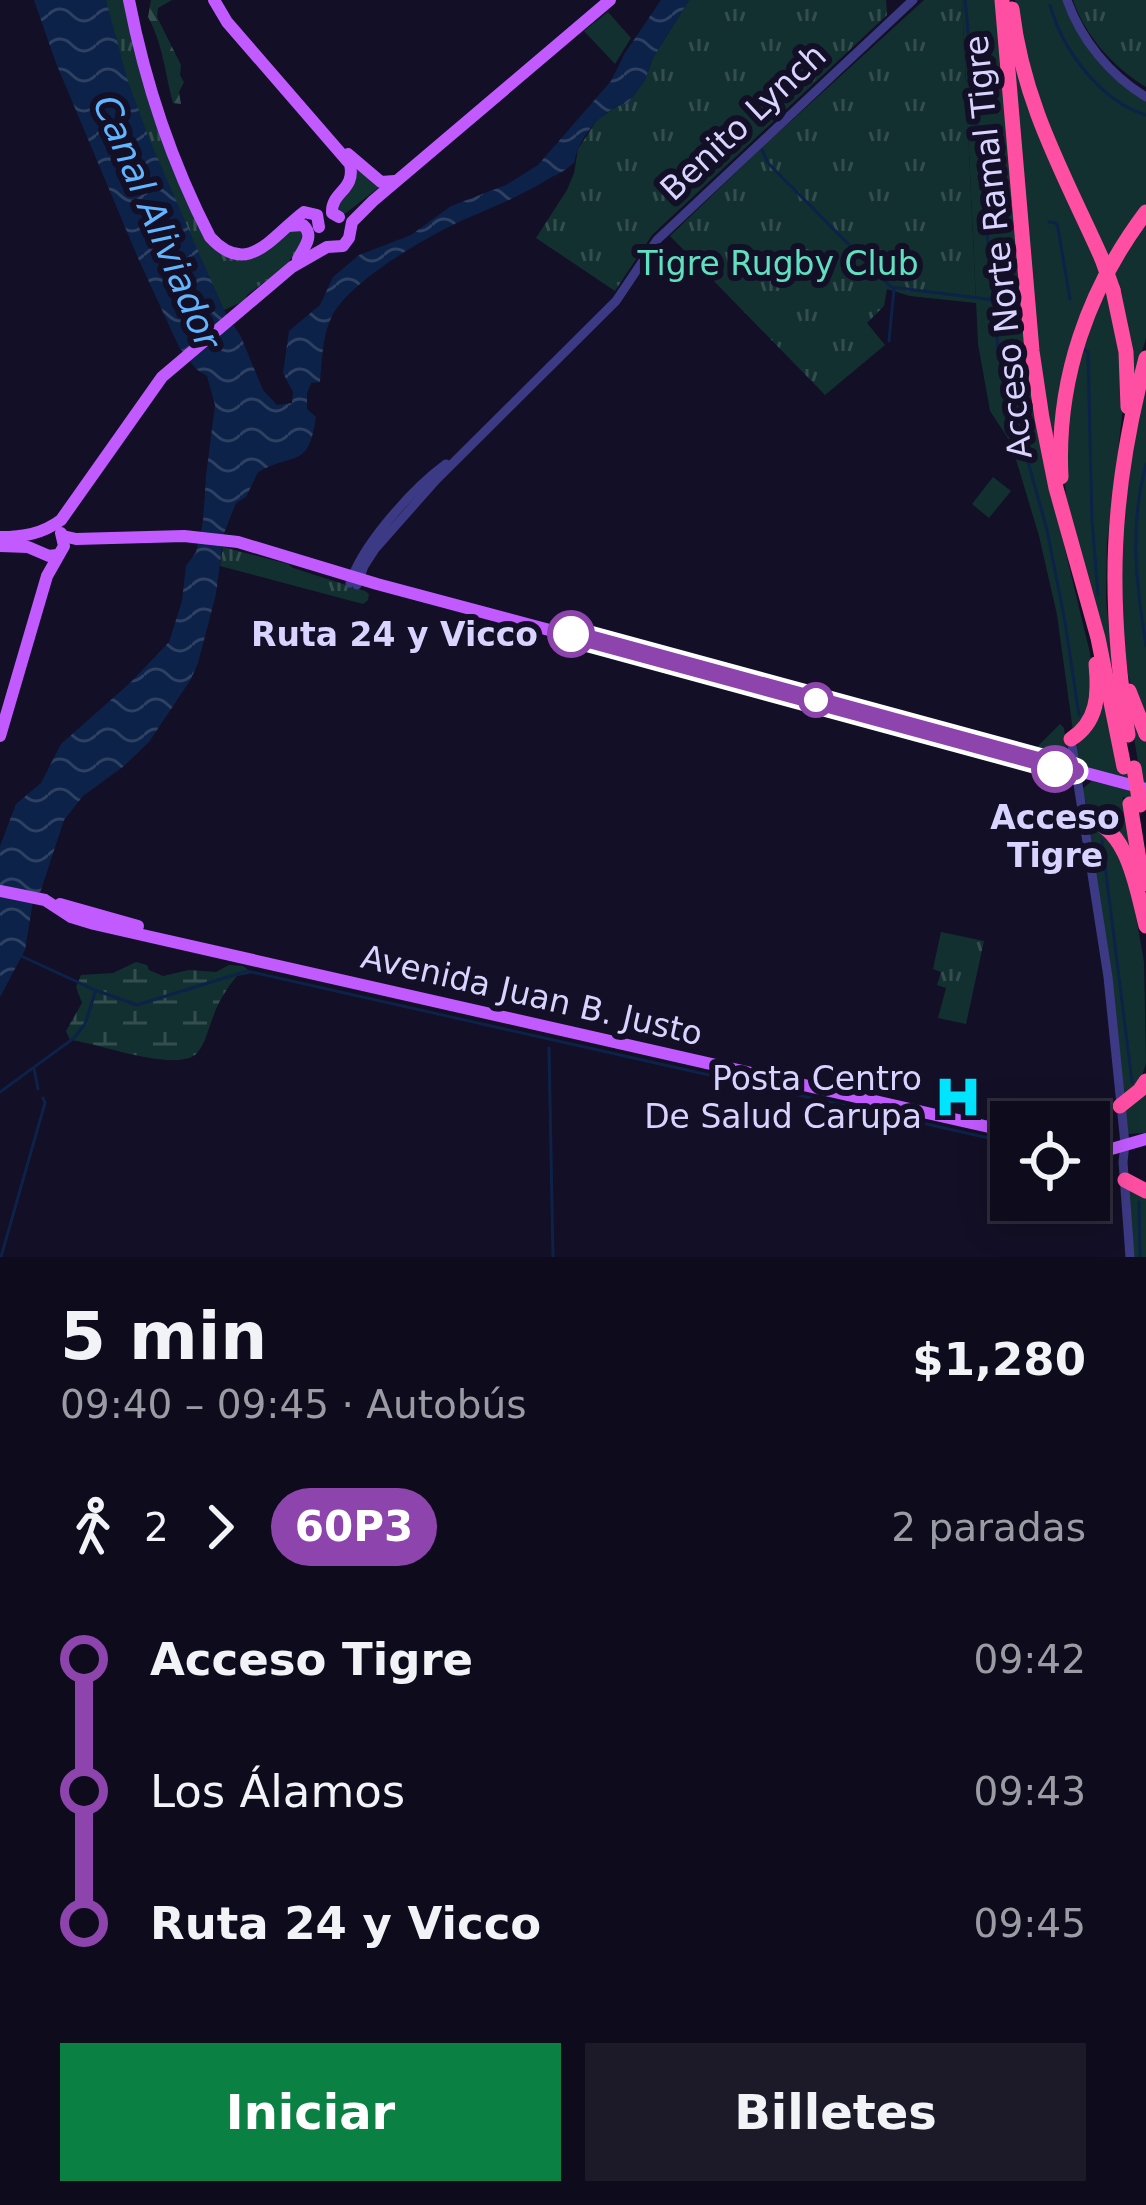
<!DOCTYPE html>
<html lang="es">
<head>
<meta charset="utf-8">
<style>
	:root { --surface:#0e0b1c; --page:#1c1929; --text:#f1f3f6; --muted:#9b9ba3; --line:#2e2b3b; --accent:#0b8043 }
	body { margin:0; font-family:"DejaVu Sans",sans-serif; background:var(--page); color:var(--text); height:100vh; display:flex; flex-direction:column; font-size:45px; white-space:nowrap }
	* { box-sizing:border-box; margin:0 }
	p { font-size:39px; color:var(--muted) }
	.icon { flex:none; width:66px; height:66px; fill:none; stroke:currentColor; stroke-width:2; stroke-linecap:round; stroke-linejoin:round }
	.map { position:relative; height:1257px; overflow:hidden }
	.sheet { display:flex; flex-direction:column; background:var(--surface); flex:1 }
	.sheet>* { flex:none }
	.badge { padding:0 24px; border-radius:39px; font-size:42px; line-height:78px }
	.controls { position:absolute; left:990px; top:1101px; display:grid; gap:24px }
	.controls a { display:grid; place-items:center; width:120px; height:120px; border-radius:0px; background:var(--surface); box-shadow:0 6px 30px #0003,0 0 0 3px var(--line); font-size:60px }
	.map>.badge { position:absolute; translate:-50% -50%; box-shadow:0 0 0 6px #fff }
	.legs { display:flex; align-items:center; gap:18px; height:132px; padding:0 60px; font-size:39px }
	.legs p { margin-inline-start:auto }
	.overview { display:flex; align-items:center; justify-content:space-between; height:204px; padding:0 60px }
	h1 { font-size:66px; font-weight:700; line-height:90px }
	.cta { display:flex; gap:24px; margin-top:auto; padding:24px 60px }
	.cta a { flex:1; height:138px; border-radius:0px; background:var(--accent); color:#fff; font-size:48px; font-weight:700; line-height:138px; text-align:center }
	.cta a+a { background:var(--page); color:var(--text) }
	ul { padding:0 60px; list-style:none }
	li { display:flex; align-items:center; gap:42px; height:132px; font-size:45px }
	li i { display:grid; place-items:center; width:18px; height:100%; margin:0 15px; background:currentColor }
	li i::after { content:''; width:30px; height:30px; margin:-15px; border:9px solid; border-radius:50%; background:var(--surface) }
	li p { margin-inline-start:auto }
	li:first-child i { background:linear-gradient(#0000 50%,currentColor 0) }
	li:last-child i { background:linear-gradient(currentColor 50%,#0000 0) }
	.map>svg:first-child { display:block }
</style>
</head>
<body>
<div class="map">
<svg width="1146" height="1257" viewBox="0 0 1146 1257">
	<defs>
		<pattern id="forest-firs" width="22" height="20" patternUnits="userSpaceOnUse" patternTransform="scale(3)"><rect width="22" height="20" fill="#12302f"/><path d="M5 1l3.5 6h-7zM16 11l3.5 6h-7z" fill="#344d4e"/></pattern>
		<pattern id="wetland-marsh" width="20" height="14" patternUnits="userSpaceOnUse" patternTransform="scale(3)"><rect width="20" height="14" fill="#12302f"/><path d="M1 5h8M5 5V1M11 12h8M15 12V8" fill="none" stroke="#344d4e"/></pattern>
		<pattern id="park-tufts" width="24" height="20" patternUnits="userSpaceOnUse" patternTransform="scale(3)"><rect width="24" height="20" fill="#12302f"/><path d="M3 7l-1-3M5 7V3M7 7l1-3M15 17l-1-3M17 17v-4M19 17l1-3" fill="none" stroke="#344d4e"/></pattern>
		<pattern id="water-waves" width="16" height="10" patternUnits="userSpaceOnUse" patternTransform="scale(3)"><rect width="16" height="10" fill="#0c2248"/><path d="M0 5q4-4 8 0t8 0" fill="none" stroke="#2f4163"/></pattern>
	</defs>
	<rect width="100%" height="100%" fill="#130f26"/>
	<!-- grass -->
	<g fill="#12302f">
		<polygon points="962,0 996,0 1031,386 1039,441 1090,653 1093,677 1089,712 1073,731 1057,615 1039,536 1011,443 990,411 978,344"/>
		<path d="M1005 0H1007C1012 40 1019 80 1033 118 1050 167 1077 214 1100 261L1104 253C1084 204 1057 159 1039 109 1026 74 1020 37 1015 0H1063C1077 41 1107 79 1146 100V203L1108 257 1093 285 1073 335 1056 417 1055 470 1032 324Z"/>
		<polygon points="608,12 631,38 615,64 584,31"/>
		<polygon points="352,161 381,186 342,216 337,214 336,201"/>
		<polygon points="1146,216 1146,338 1133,383 1117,323 1123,408 1107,543 1106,597 1113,676 1066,497 1064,469 1069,389 1110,268"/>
		<polygon points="1146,369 1146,728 1128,675 1118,584 1128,453"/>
		<polygon points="993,477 1011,491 989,518 972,504"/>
		<path d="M1098 669 1117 769 1140 774 1126 689 1146 738V784C1132 780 1089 773 1081 763 1068 748 1092 689 1098 669Z"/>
		<polygon points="1060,724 1064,728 1068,756 1064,760 1038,755 1036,748"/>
		<polygon points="1092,781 1146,795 1146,809 1145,802 1123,797 1135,881 1127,858 1089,813 1082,789"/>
		<polygon points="1089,824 1100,825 1122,861 1132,894 1144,962 1146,1063 1141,1080 1125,1094 1123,1091"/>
		<polygon points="1146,1084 1146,1133 1128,1134 1124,1108"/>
		<polygon points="1132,1186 1146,1197 1146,1257 1131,1257 1127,1195"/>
	</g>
	<!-- forest -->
	<path fill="url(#forest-firs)" d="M151 0H172L158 8 157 17 181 65 180 75 184 82 179 92 181 104 173 103C165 73 163 44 148 17Z"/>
	<!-- wetland -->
	<path fill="url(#wetland-marsh)" d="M136 962 147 965 149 970 163 976 189 970 216 972 229 965 243 966 252 973 237 976C227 988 218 1002 213 1017 208 1029 206 1042 198 1052 180 1075 95 1042 70 1040L66 1031 82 1003 76 987 81 975 113 973Z"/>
	<!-- park -->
	<g fill="url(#park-tufts)">
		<path d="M106 0H126L200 223 236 257 297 226 306 238 285 267 247 295 244 301 224 310C179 210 127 108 106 0Z"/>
		<polygon points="689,0 886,0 887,15 652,235 615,291 536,238 567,190 574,173 578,149 597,120 619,105 628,103 645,80 653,58"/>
		<polygon points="924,0 962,0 976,303 910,296 887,289 884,306 867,323 885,345 825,395 670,236 755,154"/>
		<path d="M1073 0H1146V87C1114 68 1085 36 1073 0Z"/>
		<polygon points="223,547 288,564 293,568 365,591 369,594 368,600 363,604 220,566"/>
		<polygon points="941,932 984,941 966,1024 938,1018 946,988 937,985 941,972 933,969"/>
	</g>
	<!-- water -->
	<path fill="url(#water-waves)" d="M34 0H106L127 78 148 136 224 310 241 337 263 390 277 405 292 403 293 392 283 373 289 331 320 305 333 277 359 255 411 235 451 206 506 185 538 165 611 81 625 53 661 0H689L653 58 645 80 628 103C605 108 585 130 577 152 573 162 578 160 569 167 562 173 552 176 545 181 520 196 496 206 470 217 432 233 348 281 331 318 322 338 322 361 320 382L311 383 307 393V409L316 417C308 469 297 451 258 472L246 497 236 503 224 533 216 594 198 663 191 679 149 742 124 766 83 796 64 820 40 893 33 901 25 950 0 997V846L16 804 41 783 61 744 131 682 169 642 182 601 186 566 196 552 203 522 206 476 215 405 207 376 196 369 179 347 138 258 56 63Z"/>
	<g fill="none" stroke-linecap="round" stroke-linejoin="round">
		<!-- stream -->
		<g stroke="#0c2248" stroke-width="3">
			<polyline points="965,0 999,358 1047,530 1065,622 1079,715"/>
			<path d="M1050 5C1062 49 1100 101 1146 115"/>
			<polyline points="762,150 768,163 891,287 994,300"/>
			<polyline points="1049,222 1056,223 1058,228 1070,299"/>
			<polyline points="987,225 1002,229"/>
			<polyline points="889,341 894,289"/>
			<polyline points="1083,349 1088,352 1092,520 1098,595"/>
			<path d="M1146 464C1129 529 1136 581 1146 646"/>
			<polyline points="1102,841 1132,1082"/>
			<polyline points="21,956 95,990 137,1005 247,971 1011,1143"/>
			<polyline points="549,1048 553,1257"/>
			<polyline points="34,1068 38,1089"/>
			<polyline points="0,1092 74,1038 85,1024 95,993"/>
			<polyline points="1089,1159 1093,1159"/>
			<polyline points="1139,1202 1140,1257"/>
			<polyline points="1,1257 45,1103 43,1098"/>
		</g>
		<!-- minor -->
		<g stroke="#3d3a85" stroke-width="9">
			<path d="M1067 0C1081 40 1110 75 1146 97"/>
			<path d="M350 583C362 545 413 488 446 464"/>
			<polyline points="357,585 364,566 375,549 436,480 616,301 657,240 913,0"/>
			<polyline points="1071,739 1108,977 1125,1144 1123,1162 1130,1257"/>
		</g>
		<!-- major -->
		<g stroke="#c25bff" stroke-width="12">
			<path d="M129 0C145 83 171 161 210 237 248 279 273 235 304 212L317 215 319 227"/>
			<path d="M214 0 227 22 350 164C356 191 331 191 332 213L339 217"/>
			<polyline points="348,154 381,182 395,181"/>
			<path d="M288 226 303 225C315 236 304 247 298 259"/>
			<polyline points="63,536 76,539 184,536 238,542 377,584 1146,789"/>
			<path d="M0 537C23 537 42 534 61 520L162 377 292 267 327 247 343 246 349 238 352 222 373 201 610 0"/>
			<polyline points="0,546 28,547 49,556 57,555"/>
			<polyline points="0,736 47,576 64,546 61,533"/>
			<polyline points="0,891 45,900 71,917 94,924 1011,1132"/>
			<polyline points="60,904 138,926"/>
			<polyline points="1089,1149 1108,1150 1146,1139"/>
		</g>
		<!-- highway -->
		<g stroke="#ff4fa3" stroke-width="15">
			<polyline points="1002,0 1032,351 1042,418 1056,488 1098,638 1124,767"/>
			<path d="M1012 9C1023 104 1064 174 1102 259"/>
			<polyline points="1113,290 1126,352 1128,407"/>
			<path d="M1061 477C1056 380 1088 289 1146 212"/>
			<polyline points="1129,691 1146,734"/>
			<path d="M1128 735C1107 597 1110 493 1146 358"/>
			<path d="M1071 739C1098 722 1099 694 1096 664"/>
			<polyline points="1130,804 1143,884"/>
			<path d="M1083 819C1128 823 1137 891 1146 926"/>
			<polyline points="1120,1106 1140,1090 1146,1081"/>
			<polyline points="1125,1180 1146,1191"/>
		</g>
		<!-- highway-bridge -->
		<g stroke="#ff4fa3" stroke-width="15">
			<polyline points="1102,259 1113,290"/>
			<polyline points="1134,768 1140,805"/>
		</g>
	</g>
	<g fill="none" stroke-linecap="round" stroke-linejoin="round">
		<defs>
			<polyline id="line-1" points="571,634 1075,771 1055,769"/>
		</defs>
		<!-- line-1 casing -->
		<use href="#line-1" stroke="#fff" stroke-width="27"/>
		<!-- line-1 -->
		<use href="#line-1" stroke="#8e44ad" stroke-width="18"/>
	</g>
	<!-- icons -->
	<defs>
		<symbol id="hospital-bare" viewBox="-9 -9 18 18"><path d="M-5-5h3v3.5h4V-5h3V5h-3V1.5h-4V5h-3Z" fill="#00e5ff" stroke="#130f26" stroke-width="2.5" paint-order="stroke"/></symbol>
	</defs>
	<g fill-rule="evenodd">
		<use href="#hospital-bare" x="925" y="1064" width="66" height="66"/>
	</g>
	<!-- markers -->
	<g fill="#fff" stroke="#8e44ad" stroke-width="6">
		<circle cx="571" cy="634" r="21"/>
		<circle cx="816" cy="700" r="15"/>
		<circle cx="1055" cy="769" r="21"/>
	</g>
	<g text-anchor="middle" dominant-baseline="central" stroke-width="12" stroke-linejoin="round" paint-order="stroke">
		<!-- street labels -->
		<g font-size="33" fill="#d9d4ff" stroke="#130f26">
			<text transform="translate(743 122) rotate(-43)">Benito Lynch</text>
			<text transform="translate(998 247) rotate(-96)">Acceso Norte Ramal Tigre</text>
			<text transform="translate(532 995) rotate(13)">Avenida Juan B. Justo</text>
		</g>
		<!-- park labels -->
		<g font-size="33" fill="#5fe0c0" stroke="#130f26">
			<text x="778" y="263">Tigre Rugby Club</text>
		</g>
		<!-- stop labels -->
		<g font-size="33" font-weight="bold" fill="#d9d4ff" stroke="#130f26" text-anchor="end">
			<text x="538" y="634">Ruta 24 y Vicco</text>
			<text x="1055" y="817" text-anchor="middle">Acceso<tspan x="1055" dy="38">Tigre</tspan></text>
		</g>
		<!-- poi labels -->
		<g font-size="33" fill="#d9d4ff" stroke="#130f26" text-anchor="end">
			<text x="922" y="1078">Posta Centro<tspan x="922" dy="38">De Salud Carupa</tspan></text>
		</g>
		<!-- water labels -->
		<g font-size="36" font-style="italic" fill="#62b6ff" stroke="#130f26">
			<text transform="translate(157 222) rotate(67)">Canal Aliviador</text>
		</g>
	</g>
</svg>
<div class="controls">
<a><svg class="icon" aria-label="locate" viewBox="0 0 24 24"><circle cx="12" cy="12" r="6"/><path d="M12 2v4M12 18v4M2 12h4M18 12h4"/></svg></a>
</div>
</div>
<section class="sheet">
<div class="overview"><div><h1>5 min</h1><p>09:40 – 09:45 · Autobús</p></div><b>$1,280</b></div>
<div class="legs"><svg class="icon" aria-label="walk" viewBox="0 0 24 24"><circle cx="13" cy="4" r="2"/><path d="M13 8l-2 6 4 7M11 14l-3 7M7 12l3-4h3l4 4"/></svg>2<svg class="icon" aria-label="forward" viewBox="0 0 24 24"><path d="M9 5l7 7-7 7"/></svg><b class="badge" style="background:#8e44ad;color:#fff">60P3</b><p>2 paradas</p></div>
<ul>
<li><i style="color:#8e44ad"></i><b>Acceso Tigre</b><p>09:42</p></li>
<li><i style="color:#8e44ad"></i><span>Los Álamos</span><p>09:43</p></li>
<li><i style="color:#8e44ad"></i><b>Ruta 24 y Vicco</b><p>09:45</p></li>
</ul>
<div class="cta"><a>Iniciar</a><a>Billetes</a></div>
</section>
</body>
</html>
